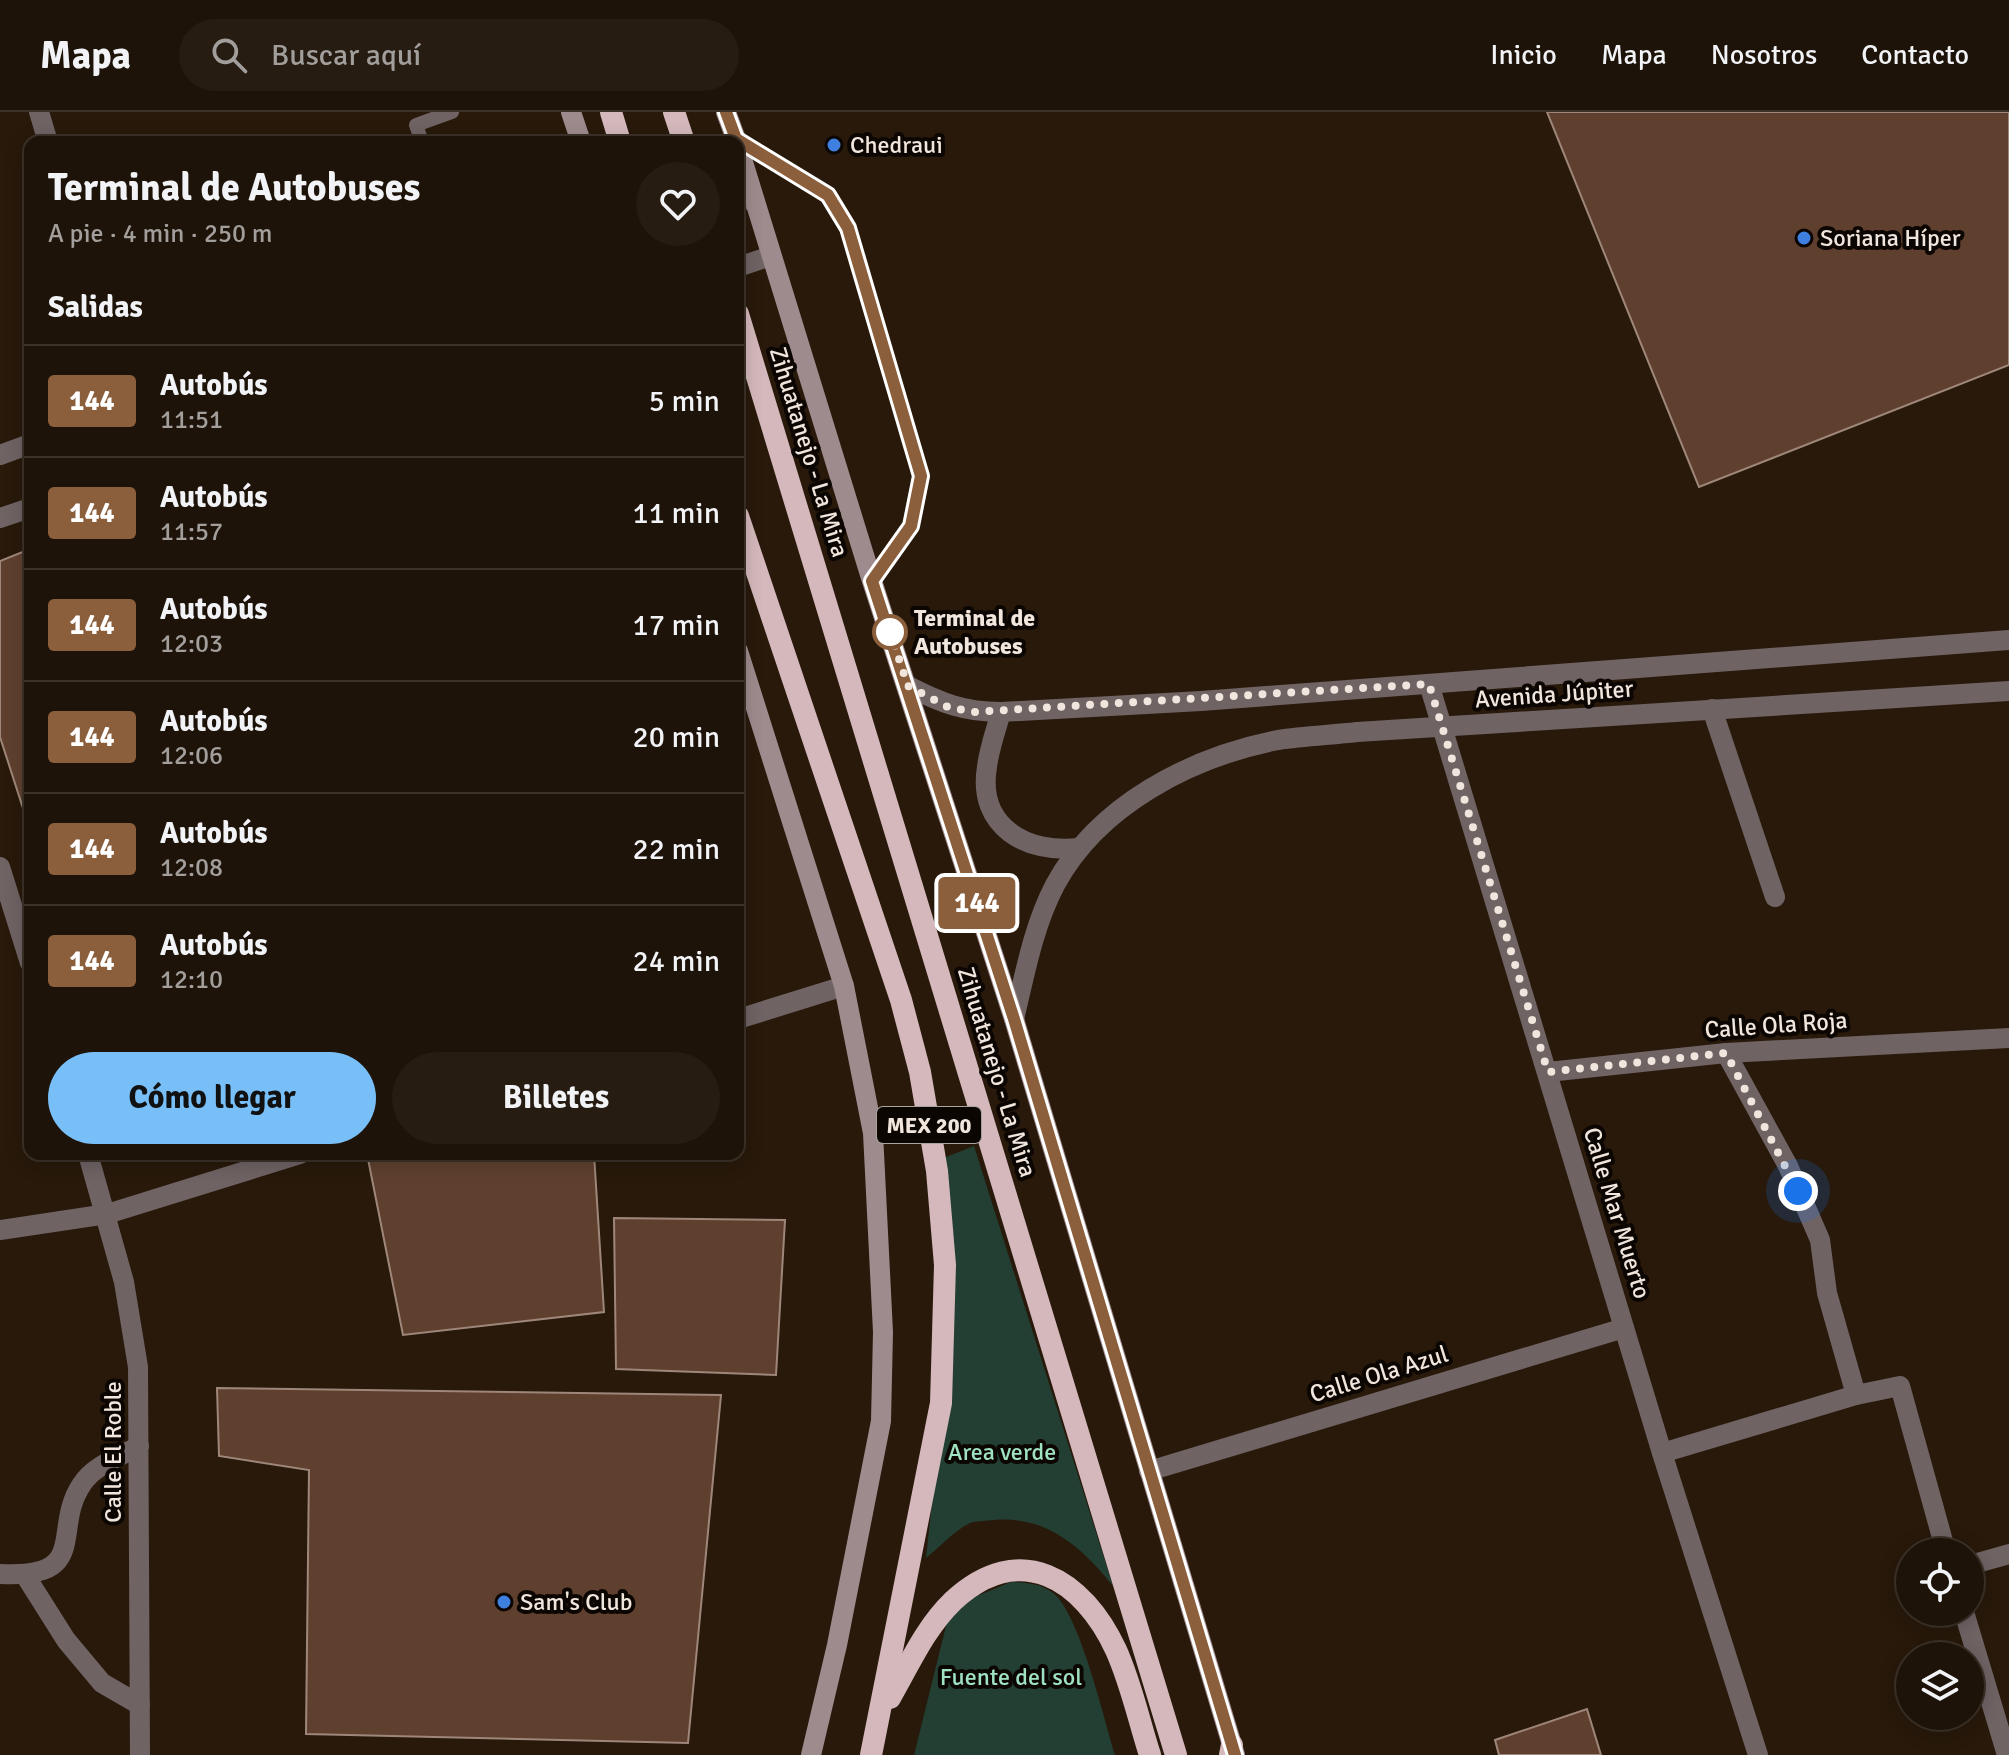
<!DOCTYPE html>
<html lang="es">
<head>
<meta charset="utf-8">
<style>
	:root { --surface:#1e1308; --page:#261c12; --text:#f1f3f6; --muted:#a19e9c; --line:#3c3229; --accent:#78bff7 }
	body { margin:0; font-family:Signika,sans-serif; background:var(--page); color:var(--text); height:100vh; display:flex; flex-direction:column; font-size:30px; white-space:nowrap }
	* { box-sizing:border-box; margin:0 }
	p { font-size:26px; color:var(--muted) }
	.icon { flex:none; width:44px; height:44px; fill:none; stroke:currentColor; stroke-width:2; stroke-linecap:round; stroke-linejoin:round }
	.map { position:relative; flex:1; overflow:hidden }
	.side { position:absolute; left:24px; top:24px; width:720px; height:1024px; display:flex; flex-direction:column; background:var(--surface); border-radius:16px; box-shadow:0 4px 20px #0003,0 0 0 2px var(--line) }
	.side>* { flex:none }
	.badge { padding:0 16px; border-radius:6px; font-size:28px; line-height:52px }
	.controls { position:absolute; left:1896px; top:1426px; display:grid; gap:16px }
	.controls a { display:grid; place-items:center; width:88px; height:88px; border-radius:50%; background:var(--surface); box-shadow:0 4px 20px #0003,0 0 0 2px var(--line); font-size:40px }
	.you { position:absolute; width:40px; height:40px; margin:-20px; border:6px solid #fff; border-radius:50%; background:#1a73e8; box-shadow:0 0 0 12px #1a73e833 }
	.map>.badge { position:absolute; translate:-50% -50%; box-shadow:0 0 0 4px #fff }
	h2 { padding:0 24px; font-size:30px; line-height:72px }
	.round { display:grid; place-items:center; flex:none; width:84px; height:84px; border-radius:42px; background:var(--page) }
	.summary { display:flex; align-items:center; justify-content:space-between; height:136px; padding:0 24px }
	h1 { font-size:38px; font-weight:800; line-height:60px }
	.cta { display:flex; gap:16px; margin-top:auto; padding:16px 24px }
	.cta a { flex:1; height:92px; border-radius:48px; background:var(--accent); color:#111; font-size:32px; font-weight:800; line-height:92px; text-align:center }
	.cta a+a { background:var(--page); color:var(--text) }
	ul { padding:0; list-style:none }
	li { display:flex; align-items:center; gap:24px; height:112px; padding:0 24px; border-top:2px solid var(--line) }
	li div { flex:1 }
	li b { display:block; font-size:30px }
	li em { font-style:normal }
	li .badge { min-width:88px; font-weight:700; text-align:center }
	header { display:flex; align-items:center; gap:48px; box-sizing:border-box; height:112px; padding:0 40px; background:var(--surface); border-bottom:2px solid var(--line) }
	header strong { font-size:38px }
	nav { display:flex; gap:44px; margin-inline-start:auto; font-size:28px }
	.search { width:560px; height:72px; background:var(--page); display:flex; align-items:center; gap:20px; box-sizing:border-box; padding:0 28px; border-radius:44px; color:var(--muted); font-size:30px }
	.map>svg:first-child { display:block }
</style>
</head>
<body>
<header>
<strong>Mapa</strong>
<div class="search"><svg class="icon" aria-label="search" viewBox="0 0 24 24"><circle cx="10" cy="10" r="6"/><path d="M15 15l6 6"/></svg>Buscar aquí</div>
<nav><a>Inicio</a><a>Mapa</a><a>Nosotros</a><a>Contacto</a></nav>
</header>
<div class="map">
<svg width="2009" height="1643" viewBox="0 0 2009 1643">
	<rect width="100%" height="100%" fill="#28190a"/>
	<!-- green -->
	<g fill="#233e32">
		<path d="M974 1034 1113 1474C1083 1436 1046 1403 994 1408 987 1409 976 1409 970 1411 955 1418 939 1436 926 1446L950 1222 941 1047Z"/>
		<path d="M1011 1470C1026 1471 1040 1471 1053 1481 1079 1500 1104 1607 1115 1643H914L947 1510 960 1491Z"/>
	</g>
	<!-- building -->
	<g fill="#5f402e" stroke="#9e877a" stroke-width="2">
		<polygon points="1547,0 2009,0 2009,253 1699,375"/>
		<polygon points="30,437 30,718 0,625 0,449"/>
		<polygon points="367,1042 594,1042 604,1200 403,1223"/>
		<polygon points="614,1106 785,1108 776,1263 616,1257"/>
		<polygon points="217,1276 721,1283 688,1631 306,1622 309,1358 219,1344"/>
		<polygon points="1587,1597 1601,1643 1499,1643 1495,1628"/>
	</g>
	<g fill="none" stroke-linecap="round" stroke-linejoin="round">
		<!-- service -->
		<g stroke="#6f6364" stroke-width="14">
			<polyline points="736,27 828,83 848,116 921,364 911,414 872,469"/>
			<polyline points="422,30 416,13 452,0"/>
		</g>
		<!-- minor -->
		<g stroke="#6f6364" stroke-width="20">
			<polyline points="39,0 48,30"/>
			<polyline points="1429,572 1662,1341 1758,1643"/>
			<polyline points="1712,597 1775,785"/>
			<polyline points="0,755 30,851"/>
			<polyline points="738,907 844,874"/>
			<polyline points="1726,941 1788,1054 1820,1128 1827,1181 1856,1283"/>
			<polyline points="1548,960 1726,941 2009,926"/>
			<polyline points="88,1042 124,1170 138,1255 140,1643"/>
			<polyline points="0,1118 107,1102 300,1042"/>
			<polyline points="1662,1341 1856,1283 1900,1274 1946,1440"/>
			<polyline points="1149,1359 1624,1216"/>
			<polyline points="1970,1453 2009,1442"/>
			<path d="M0 1462C92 1467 51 1417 82 1372 94 1353 120 1345 139 1334"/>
			<polyline points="25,1463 66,1528 102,1571 140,1593"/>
			<polyline points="1964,1500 2007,1643"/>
		</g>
		<!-- tertiary -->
		<g stroke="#6f6364" stroke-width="20">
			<polyline points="738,90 753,85"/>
			<polyline points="738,155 771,144"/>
			<polyline points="0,343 30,332"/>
			<polyline points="0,406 30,396"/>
			<path d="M908 574C941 591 964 600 1001 600L1201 589 2009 528"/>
			<path d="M1001 600C996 618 989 637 987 655 977 715 1027 742 1079 736"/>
			<path d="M1014 907C1025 862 1033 815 1055 773 1098 693 1191 645 1278 628 1304 624 1331 623 1357 620L2009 579"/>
		</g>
		<!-- secondary -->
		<g stroke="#9e8b8e" stroke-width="20">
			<polyline points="571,0 581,30"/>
			<polyline points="726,0 737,30"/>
			<polyline points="738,34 872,469 1014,907 1235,1643"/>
			<polyline points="738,539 844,874 873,1021 883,1220 881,1309 837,1533 811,1643"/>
		</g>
		<!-- trunk -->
		<g stroke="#d4b8bc" stroke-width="22">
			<polyline points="611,0 620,30"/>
			<polyline points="674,0 684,30"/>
			<polyline points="738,202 1176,1643"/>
			<polyline points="738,404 901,888 920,960 937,1059 945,1153 941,1291 871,1643"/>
			<path d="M890 1586C909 1553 925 1516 953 1489 1020 1427 1083 1467 1116 1538 1131 1571 1139 1609 1150 1643"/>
			<polyline points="1230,1643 1232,1633"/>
		</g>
	</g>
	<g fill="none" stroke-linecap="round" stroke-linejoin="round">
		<defs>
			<polyline id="line" points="726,0 736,27 828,83 848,116 921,364 911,414 872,469 1014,907 1235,1643"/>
		</defs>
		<!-- line casing -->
		<use href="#line" stroke="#fff" stroke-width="18"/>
		<!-- line -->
		<use href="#line" stroke="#8b5e3c" stroke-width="12"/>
		<!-- walk -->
		<polyline stroke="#f1e6dd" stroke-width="8" stroke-dasharray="0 14.4" points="890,520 908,574 948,595 974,600 1429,572 1548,960 1726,941 1798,1079"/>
	</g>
	<!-- markers -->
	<g fill="#3f7fe0" stroke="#0c0602" stroke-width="3">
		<circle cx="834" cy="33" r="8"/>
		<circle cx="1804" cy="126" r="8"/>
		<circle cx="504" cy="1490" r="8"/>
	</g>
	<circle fill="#fff" stroke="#8b5e3c" stroke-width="4" cx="890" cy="520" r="16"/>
	<g text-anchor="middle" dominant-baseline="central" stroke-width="8" stroke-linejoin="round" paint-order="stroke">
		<!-- shield labels -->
		<rect fill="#0c0602" stroke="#aca39b" stroke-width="2" x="877" y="995" width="104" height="36" rx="6"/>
		<g font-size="22" font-weight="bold" fill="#f1e6dd">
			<text x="929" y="1013">MEX 200</text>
		</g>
		<!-- poi labels -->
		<g font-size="24" fill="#f1e6dd" stroke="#0c0602" text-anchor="start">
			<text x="850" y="33">Chedraui</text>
			<text x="1820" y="126">Soriana Híper</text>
			<text x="520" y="1490">Sam's Club</text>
		</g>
		<!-- street labels -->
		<g font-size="24" fill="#f1e6dd" stroke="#0c0602">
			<text transform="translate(809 340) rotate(73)">Zihuatanejo - La Mira</text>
			<text transform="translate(1554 582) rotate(-4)">Avenida Júpiter</text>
			<text transform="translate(1776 913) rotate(-4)">Calle Ola Roja</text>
			<text transform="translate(997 960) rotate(73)">Zihuatanejo - La Mira</text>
			<text transform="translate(1617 1101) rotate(73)">Calle Mar Muerto</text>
			<text transform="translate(1379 1262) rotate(-17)">Calle Ola Azul</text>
			<text transform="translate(113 1340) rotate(-90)">Calle El Roble</text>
		</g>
		<!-- stop labels -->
		<g font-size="24" font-weight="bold" fill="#f1e6dd" stroke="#0c0602" text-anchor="start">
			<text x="914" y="506">Terminal de<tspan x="914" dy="28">Autobuses</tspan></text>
		</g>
		<!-- park labels -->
		<g font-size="24" fill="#9fe2c1" stroke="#0c0602">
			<text x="1002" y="1340">Area verde</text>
			<text x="1011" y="1565">Fuente del sol</text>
		</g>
	</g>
</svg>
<div class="controls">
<a><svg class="icon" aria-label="locate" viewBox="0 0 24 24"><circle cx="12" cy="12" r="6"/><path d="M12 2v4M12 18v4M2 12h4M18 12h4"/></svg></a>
<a><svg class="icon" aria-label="layers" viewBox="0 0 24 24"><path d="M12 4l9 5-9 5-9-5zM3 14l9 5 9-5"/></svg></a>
</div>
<div class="you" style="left:1798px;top:1079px"></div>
<b class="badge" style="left:977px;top:791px;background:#8b5e3c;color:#fff">144</b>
<section class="side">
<div class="summary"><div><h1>Terminal de Autobuses</h1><p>A pie · 4 min · 250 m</p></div><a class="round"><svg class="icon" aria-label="heart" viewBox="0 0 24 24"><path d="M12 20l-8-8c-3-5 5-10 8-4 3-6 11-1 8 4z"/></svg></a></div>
<h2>Salidas</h2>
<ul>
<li><span class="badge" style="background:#8b5e3c;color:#fff">144</span><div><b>Autobús</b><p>11:51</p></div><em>5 min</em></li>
<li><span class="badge" style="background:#8b5e3c;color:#fff">144</span><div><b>Autobús</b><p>11:57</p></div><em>11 min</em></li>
<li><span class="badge" style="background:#8b5e3c;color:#fff">144</span><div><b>Autobús</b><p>12:03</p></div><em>17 min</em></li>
<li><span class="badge" style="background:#8b5e3c;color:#fff">144</span><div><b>Autobús</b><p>12:06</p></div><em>20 min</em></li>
<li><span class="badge" style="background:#8b5e3c;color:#fff">144</span><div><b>Autobús</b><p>12:08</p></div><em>22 min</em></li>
<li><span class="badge" style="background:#8b5e3c;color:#fff">144</span><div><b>Autobús</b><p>12:10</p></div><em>24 min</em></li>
</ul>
<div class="cta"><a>Cómo llegar</a><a>Billetes</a></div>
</section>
</div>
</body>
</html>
